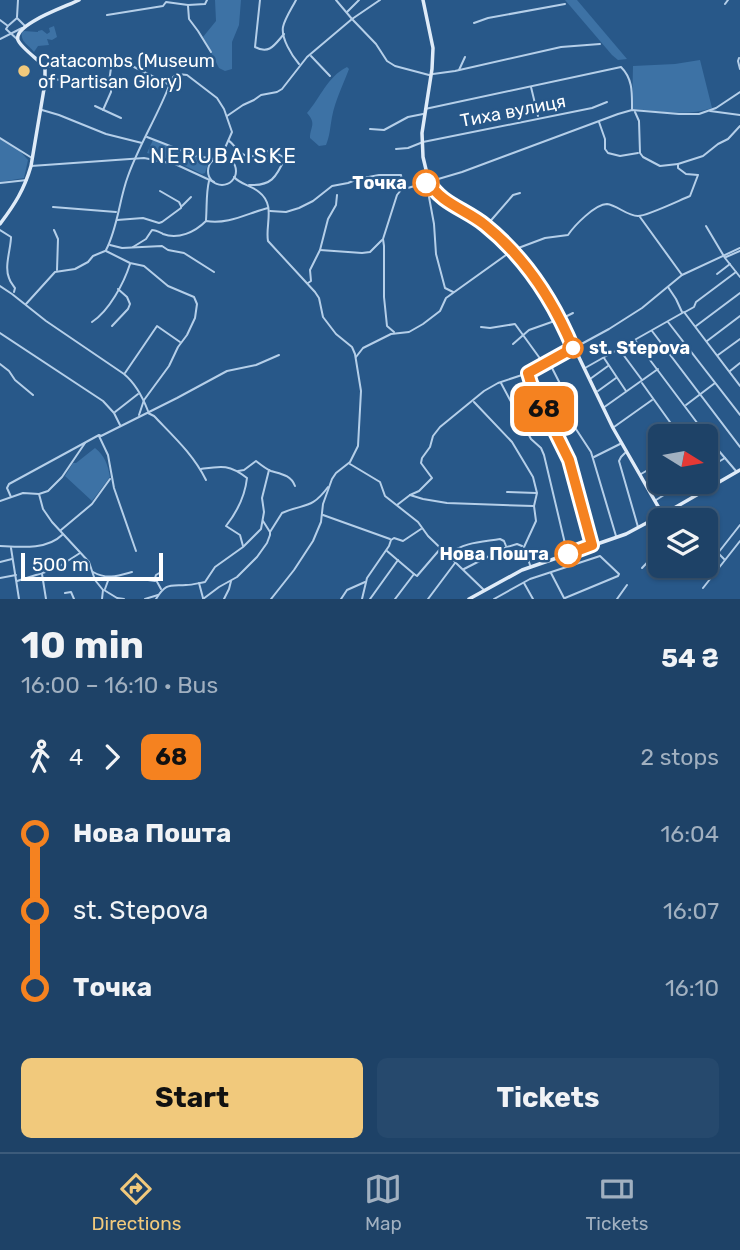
<!DOCTYPE html>
<html lang="en">
<head>
<meta charset="utf-8">
<style>
	:root { --surface:#1e4267; --page:#26496d; --text:#f1f3f6; --muted:#a1b0c0; --line:#3c5b7b; --accent:#f1c97c }
	body { margin:0; font-family:Rubik,sans-serif; background:var(--page); color:var(--text); height:100vh; display:flex; flex-direction:column; font-size:26px; white-space:nowrap }
	* { box-sizing:border-box; margin:0 }
	p { font-size:23px; color:var(--muted) }
	.icon { flex:none; width:38px; height:38px; fill:none; stroke:currentColor; stroke-width:2; stroke-linecap:round; stroke-linejoin:round }
	.map { position:relative; height:599px; overflow:hidden }
	.side { display:flex; flex-direction:column; background:var(--surface); flex:1 }
	.side>* { flex:none }
	.badge { padding:0 14px; border-radius:10px; font-size:24px; line-height:46px }
	.needle { width:46px; rotate:101deg }
	.fabs { position:absolute; left:648px; top:424px; display:grid; gap:14px }
	.fabs a { display:grid; place-items:center; width:70px; height:70px; border-radius:10px; background:var(--surface); box-shadow:0 2px 5px #0004,0 0 0 2px var(--line); font-size:35px }
	.scale { position:absolute; left:21px; bottom:18px; width:142px; box-sizing:border-box; padding-left:7px; border:4px solid #fff; border-top:0; font-size:19px; line-height:24px; white-space:nowrap; color:#fff; -webkit-text-stroke:5px #285889; paint-order:stroke }
	.map>.badge { position:absolute; translate:-50% -50%; box-shadow:0 0 0 4px #fff }
	.legs { display:flex; align-items:center; gap:10px; height:77px; padding:0 21px; font-size:23px }
	.legs p { margin-inline-start:auto }
	.summary { display:flex; align-items:center; justify-content:space-between; height:119px; padding:0 21px }
	h1 { font-size:38px; font-weight:700; line-height:52px }
	.cta { display:flex; gap:14px; margin-top:auto; padding:14px 21px }
	.cta a { flex:1; height:80px; border-radius:10px; background:var(--accent); color:#111; font-size:28px; font-weight:700; line-height:80px; text-align:center }
	.cta a+a { background:var(--page); color:var(--text) }
	ul { padding:0 21px; list-style:none }
	li { display:flex; align-items:center; gap:24px; height:77px; font-size:26px }
	li i { display:grid; place-items:center; width:10px; height:100%; margin:0 9px; background:currentColor }
	li i::after { content:''; width:18px; height:18px; margin:-9px; border:5px solid; border-radius:50%; background:var(--surface) }
	li p { margin-inline-start:auto }
	li:first-child i { background:linear-gradient(#0000 50%,currentColor 0) }
	li:last-child i { background:linear-gradient(currentColor 50%,#0000 0) }
	.dock { display:flex; justify-content:space-around; align-items:center; height:98px; border-top:2px solid var(--line); background:var(--surface); font-size:19px; color:var(--muted) }
	.dock a { display:grid; justify-items:center; gap:4px }
	.dock .on { color:var(--accent) }
	.map>svg:first-child { display:block }
</style>
</head>
<body>
<div class="map">
<svg width="740" height="599" viewBox="0 0 740 599">
	<rect width="100%" height="100%" fill="#285889"/>
	<!-- green -->
	<g fill="#3d72a5">
		<polygon points="215,0 241,0 239,25 232,42 232,69 225,71 219,68 203,37 216,21"/>
		<polygon points="565,0 577,0 627,59 618,60 612,55"/>
		<path d="M54 26 57 37 52 40 47 39 49 45 38 46 34 52C29 45 20 42 22 32L24 31 38 32V31L42 30 47 34 50 32 49 28Z"/>
		<path d="M700 60 712 108C687 117 659 111 632 109L633 66 675 64Z"/>
		<path d="M347 67 349 69C343 85 335 101 332 117 330 128 330 135 326 145L319 146 310 138C310 127 317 124 307 113 321 97 327 77 347 67Z"/>
		<polygon points="0,139 18,149 28,160 24,178 0,182"/>
		<polygon points="153,140 180,150 176,161 147,153"/>
		<polygon points="188,153 209,161 205,173 202,174 179,163"/>
		<path d="M95 448C105 456 108 465 110 477L92 501 65 476 73 463H76Z"/>
	</g>
	<g fill="none" stroke-linecap="round" stroke-linejoin="round">
		<!-- street -->
		<g stroke="#b5cfe9" stroke-width="2">
			<path d="M260 0 255 47C270 55 275 44 284 34"/>
			<path d="M296 0C292 8 285 18 283 27 281 38 292 56 299 64"/>
			<polyline points="336,0 352,19 376,44 387,61 395,66 429,75"/>
			<polyline points="725,4 728,0"/>
			<polyline points="188,6 189,19 198,31 211,52"/>
			<polyline points="347,12 359,0"/>
			<polyline points="107,15 163,6 166,2 188,5 205,4 207,0"/>
			<polyline points="17,17 18,0"/>
			<polyline points="0,20 8,26 6,29 18,40"/>
			<polyline points="474,23 488,18 565,4"/>
			<polyline points="9,25 17,18 25,26"/>
			<polyline points="0,39 22,28"/>
			<polyline points="311,56 330,76"/>
			<polyline points="739,58 738,61 740,69"/>
			<polyline points="46,67 108,59 134,67 170,85 173,77 178,74 187,75 217,98 224,109 232,132 221,157"/>
			<polyline points="459,70 465,57"/>
			<polyline points="433,74 455,71 561,47 600,44"/>
			<polyline points="47,77 72,83"/>
			<polyline points="531,87 538,116"/>
			<polyline points="95,106 121,118"/>
			<path d="M425 109 621 67C633 79 632 93 632 109"/>
			<polyline points="42,110 59,115 106,134 142,143"/>
			<polyline points="103,110 111,92 111,88 109,82 112,61"/>
			<polyline points="710,111 740,115"/>
			<polyline points="635,112 639,121 640,153 643,157 660,166 678,164"/>
			<polyline points="227,116 243,105 254,100 261,95 277,92 282,89 307,57 352,19 380,0"/>
			<polyline points="599,122 605,139 605,149 608,153 620,156 638,153"/>
			<polyline points="370,129 384,130 408,117 423,114"/>
			<polyline points="147,137 196,156 215,159"/>
			<polyline points="0,138 32,158"/>
			<path d="M229 141C233 143 236 150 241 153 251 161 262 152 271 150L285 158C276 178 271 186 249 185"/>
			<polyline points="396,149 408,148 423,142 592,108 607,102"/>
			<circle cx="222" cy="171" r="14"/>
			<polyline points="31,166 144,158 175,164 214,182"/>
			<path d="M234 177C241 185 251 185 259 192 276 205 265 225 268 241L315 292 319 298 323 317 336 334 352 347 355 354 361 391 358 446 350 462 336 473 332 479 323 504 321 522 313 541 294 570 271 599"/>
			<polyline points="0,183 27,180"/>
			<polyline points="429,183 429,197 434,224 436,254 445,288 453,292"/>
			<polyline points="53,207 116,212"/>
			<polyline points="181,207 191,197"/>
			<polyline points="270,211 286,212 299,208 313,201 332,186 348,183 358,179 379,175 401,175 403,189"/>
			<polyline points="640,217 682,275"/>
			<polyline points="117,220 143,218 159,223 162,222 181,208 181,206 179,202 160,191"/>
			<path d="M206 220C207 206 206 193 209 181"/>
			<polyline points="487,225 513,195 520,193"/>
			<polyline points="706,226 725,258 740,277"/>
			<path d="M0 230 11 237C11 248 4 267 9 278 10 282 13 285 15 288L14 292"/>
			<polyline points="54,230 58,239 57,270"/>
			<polyline points="110,245 122,248 162,246 168,250 184,253 214,272"/>
			<path d="M133 247 146 239 152 230C156 230 159 232 163 234 178 240 195 232 206 221 228 225 248 213 268 208"/>
			<path d="M106 250C118 227 119 200 128 176 139 145 157 117 169 86"/>
			<polyline points="320,250 362,253 370,252 382,240"/>
			<polyline points="106,251 130,263 144,266 168,286 194,297 197,304 195,318 187,335 178,347 169,366 144,400 139,415"/>
			<polyline points="726,257 740,251"/>
			<polyline points="717,274 730,264"/>
			<polyline points="308,283 311,281 310,270 320,250 328,219 336,205 337,195"/>
			<path d="M0 286 12 294 46 321 124 374C135 383 143 398 148 411"/>
			<polyline points="668,287 676,299 682,312"/>
			<polyline points="26,304 55,272 75,269 88,262 93,256 105,251"/>
			<polyline points="685,312 694,307 696,302 736,272"/>
			<path d="M92 322C109 311 124 283 130 264"/>
			<polyline points="668,322 740,415"/>
			<polyline points="112,326 128,309 130,304 127,297 118,289"/>
			<polyline points="696,326 740,293"/>
			<polyline points="481,327 490,328 515,324 544,364"/>
			<polyline points="652,331 740,447"/>
			<polyline points="394,332 387,326 384,297 384,246 383,239 397,195 401,190 462,172 618,114 632,110 679,114 699,114 716,108 740,92"/>
			<polyline points="0,333 103,401 114,413 120,425"/>
			<polyline points="635,340 713,444 736,471"/>
			<polyline points="707,341 740,316"/>
			<polyline points="513,344 529,330 563,318 573,313"/>
			<polyline points="619,349 642,380"/>
			<polyline points="718,355 740,339"/>
			<path d="M356 357 363 348 391 334 409 332 423 324 440 311 446 298 513 250 545 238 568 235C574 226 595 204 607 204 617 205 627 216 638 216 647 216 680 200 690 196L698 175 686 174 678 168V164L703 156 718 144 728 139 740 126"/>
			<polyline points="604,358 626,391"/>
			<polyline points="0,364 9,371 15,380 33,395"/>
			<polyline points="550,364 576,415 572,423 591,452 616,536"/>
			<polyline points="585,368 684,312 740,386"/>
			<polyline points="730,371 740,363"/>
			<polyline points="125,373 157,326 180,342"/>
			<polyline points="528,374 531,383 569,460 592,544"/>
			<polyline points="590,379 608,366"/>
			<polyline points="501,383 531,439 541,448 544,455 567,552"/>
			<polyline points="642,383 680,436"/>
			<polyline points="598,391 616,378"/>
			<polyline points="474,402 512,442 533,477 537,493 534,506 536,521 524,547 530,565"/>
			<polyline points="686,405 715,383"/>
			<polyline points="603,408 658,369"/>
			<polyline points="115,412 138,394"/>
			<path d="M148 413 154 416C173 436 193 454 206 480"/>
			<polyline points="614,427 652,400"/>
			<polyline points="99,436 108,455 114,488 136,551"/>
			<polyline points="705,449 713,444"/>
			<polyline points="625,453 621,457 619,461 638,527"/>
			<polyline points="594,457 620,444"/>
			<polyline points="350,464 380,482 385,496 418,522 428,536 484,590"/>
			<path d="M201 469C221 466 229 464 247 478 245 496 237 512 226 526L240 535 243 546"/>
			<polyline points="705,470 725,458"/>
			<path d="M238 471 244 470 256 461C261 465 266 469 271 471 281 474 291 475 295 486"/>
			<polyline points="641,474 660,463"/>
			<polyline points="646,484 660,476"/>
			<polyline points="507,492 536,493"/>
			<polyline points="39,494 43,509 52,522 89,562 95,580 103,590 102,599"/>
			<polyline points="410,495 419,491 432,478 421,463 422,458 430,447 433,436 440,427 484,391 498,383 528,373 609,329 642,308 682,275 740,248"/>
			<polyline points="11,497 7,488 9,484 99,435 101,436 177,398 227,371 256,365 279,355"/>
			<polyline points="656,500 686,481"/>
			<polyline points="0,501 23,493 39,494 48,491 62,477 85,443"/>
			<polyline points="397,505 410,495 423,499 447,503 533,506"/>
			<polyline points="323,515 390,539"/>
			<polyline points="61,530 92,504 110,479"/>
			<path d="M270 532 282 513C305 503 311 510 328 487"/>
			<path d="M0 546C20 547 47 550 62 535"/>
			<polyline points="11,548 19,599"/>
			<polyline points="705,548 709,547 717,553"/>
			<polyline points="387,551 414,574"/>
			<path d="M449 554C464 542 482 542 500 539L504 541 506 546"/>
			<polyline points="724,559 718,553 740,525"/>
			<polyline points="0,562 12,559"/>
			<polyline points="642,568 660,549"/>
			<polyline points="464,569 507,547 517,544 522,546"/>
			<path d="M93 572C107 580 118 576 132 572"/>
			<polyline points="551,573 564,598"/>
			<polyline points="42,574 46,599"/>
			<polyline points="0,578 16,575"/>
			<polyline points="141,579 155,581"/>
			<polyline points="17,581 55,569 80,553"/>
			<polyline points="199,583 203,598"/>
			<polyline points="524,583 533,599"/>
			<polyline points="703,588 740,541"/>
			<polyline points="105,589 109,578"/>
			<polyline points="161,589 155,578 156,575 161,572 161,566"/>
			<polyline points="104,590 117,598 124,599"/>
			<polyline points="65,593 71,592 74,599"/>
			<polyline points="145,599 158,595"/>
			<path d="M156 599C166 583 169 586 186 585 192 585 199 583 205 582L215 567 243 547 261 529 264 512 262 498 269 470"/>
			<polyline points="203,599 219,587 237,577 257,557 267,543 270,535 270,532 263,521"/>
			<polyline points="224,599 229,589 231,581"/>
			<polyline points="341,599 347,590 365,582"/>
			<polyline points="362,599 367,578 389,546 391,540 394,538 403,541 421,529"/>
			<polyline points="370,599 398,560"/>
			<polyline points="395,599 414,574 417,576 441,548"/>
			<polyline points="428,599 455,563"/>
			<polyline points="494,599 530,579 600,556 619,574 618,576 565,598"/>
			<polyline points="617,599 627,585"/>
		</g>
		<!-- secondary -->
		<g stroke="#dfebf8" stroke-width="3.5">
			<polyline points="423,0 433,48 432,69 422,133 423,157 429,182 439,196 487,226 516,253 533,275 549,297 560,318 613,428 663,515"/>
			<path d="M0 224C15 204 24 190 31 166L45 83V67C39 60 21 48 18 40 13 24 68 6 79 0"/>
			<polyline points="469,599 522,570 626,534 669,511 740,470"/>
		</g>
	</g>
	<g fill="none" stroke-linecap="round" stroke-linejoin="round">
		<defs>
			<path id="line-1" d="M426 183 429 182C440 203 467 210 485 225 526 258 553 300 573 348L528 373 531 383 569 460 592 545 568 554"/>
		</defs>
		<!-- line-1 casing -->
		<use href="#line-1" stroke="#fff" stroke-width="16"/>
		<!-- line-1 -->
		<use href="#line-1" stroke="#f58220" stroke-width="10"/>
	</g>
	<!-- markers -->
	<circle fill="#f1c97c" stroke="#285889" stroke-width="2.5" cx="24" cy="71" r="7"/>
	<g fill="#fff" stroke="#f58220" stroke-width="3.5">
		<circle cx="426" cy="183" r="12"/>
		<circle cx="573" cy="348" r="9"/>
		<circle cx="568" cy="554" r="12"/>
	</g>
	<g text-anchor="middle" dominant-baseline="central" stroke-width="5" stroke-linejoin="round" paint-order="stroke">
		<!-- poi labels -->
		<g font-size="18" fill="#fff" stroke="#285889" text-anchor="start">
			<text x="38" y="61">Catacombs (Museum<tspan x="38" dy="21">of Partisan Glory)</tspan></text>
		</g>
		<!-- street labels -->
		<g font-size="18" fill="#fff" stroke="#285889">
			<text transform="translate(513 111) rotate(-11)">Тиха вулиця</text>
		</g>
		<!-- stop labels -->
		<g font-size="18" font-weight="bold" fill="#fff" stroke="#285889" text-anchor="end">
			<text x="407" y="183">Точка</text>
			<text x="589" y="348" text-anchor="start">st. Stepova</text>
			<text x="549" y="554">Нова Пошта</text>
		</g>
		<!-- quarter labels -->
		<g font-size="21" letter-spacing="2" fill="#fff" stroke="#285889">
			<text x="224" y="155">NERUBAISKE</text>
		</g>
	</g>
</svg>
<div class="fabs">
<a><svg class="needle" viewBox="-14 -14 28 28"><path d="M0-13l5 13h-10z" fill="#e53935"/><path d="M0 13l5-13h-10z" fill="#a1b0c0"/></svg></a>
<a><svg class="icon" aria-label="layers" viewBox="0 0 24 24"><path d="M12 4l9 5-9 5-9-5zM3 14l9 5 9-5"/></svg></a>
</div>
<div class="scale">500 m</div>
<b class="badge" style="left:544px;top:409px;background:#f58220;color:#111">68</b>
</div>
<section class="side">
<div class="summary"><div><h1>10 min</h1><p>16:00 – 16:10 · Bus</p></div><b>54 ₴</b></div>
<div class="legs"><svg class="icon" aria-label="walk" viewBox="0 0 24 24"><circle cx="13" cy="4" r="2"/><path d="M13 8l-2 6 4 7M11 14l-3 7M7 12l3-4h3l4 4"/></svg>4<svg class="icon" aria-label="forward" viewBox="0 0 24 24"><path d="M9 5l7 7-7 7"/></svg><b class="badge" style="background:#f58220;color:#111">68</b><p>2 stops</p></div>
<ul>
<li><i style="color:#f58220"></i><b>Нова Пошта</b><p>16:04</p></li>
<li><i style="color:#f58220"></i><span>st. Stepova</span><p>16:07</p></li>
<li><i style="color:#f58220"></i><b>Точка</b><p>16:10</p></li>
</ul>
<div class="cta"><a>Start</a><a>Tickets</a></div>
</section>
<nav class="dock">
<a class="on"><svg class="icon" aria-label="directions" viewBox="0 0 24 24"><path d="M12 3l9 9-9 9-9-9zM9 14v-3h6M13 9l2 2-2 2"/></svg>Directions</a>
<a><svg class="icon" aria-label="map" viewBox="0 0 24 24"><path d="M3 6l6-2 6 2 6-2v14l-6 2-6-2-6 2zM9 4v14M15 6v14"/></svg>Map</a>
<a><svg class="icon" aria-label="tickets" viewBox="0 0 24 24"><path d="M3 7h18v10H3zM15 7v10"/></svg>Tickets</a>
</nav>
</body>
</html>
